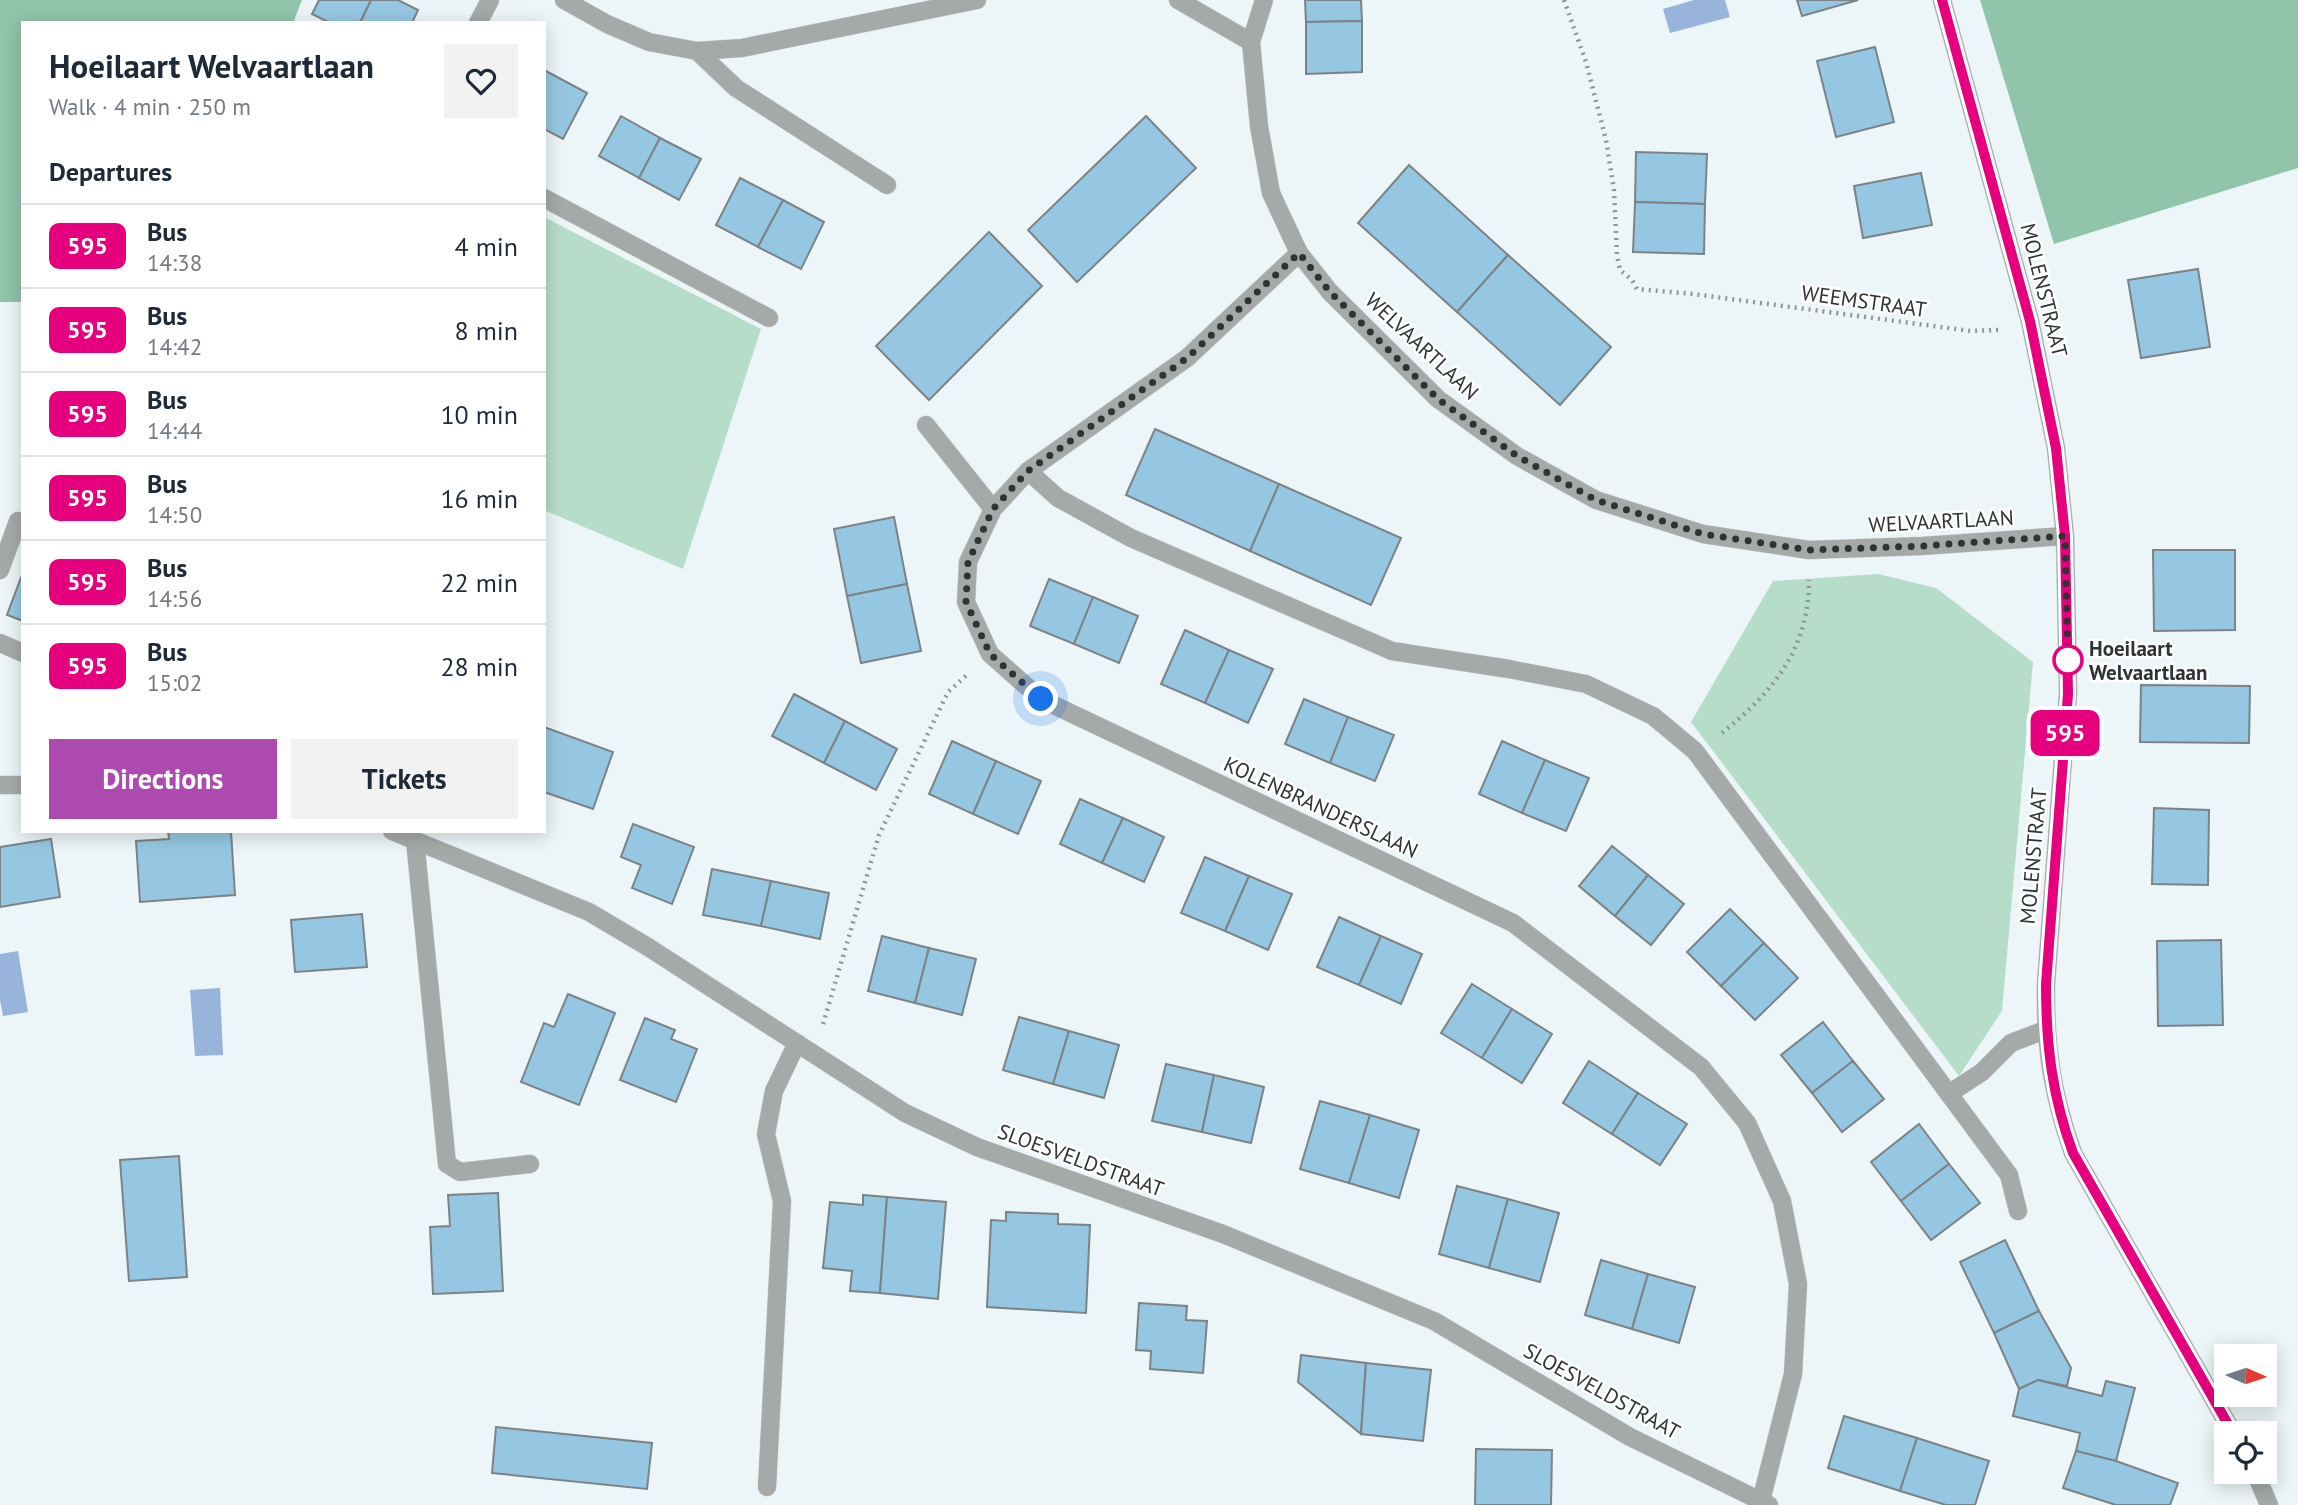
<!DOCTYPE html>
<html lang="en">
<head>
<meta charset="utf-8">
<style>
	:root { --surface:#fff; --page:#f2f2f3; --text:#1f2937; --muted:#747a83; --line:#e0e1e3; --accent:#ad4ab0 }
	body { margin:0; font-family:"PT Sans",sans-serif; background:var(--page); color:var(--text); height:100vh; display:flex; flex-direction:column; font-size:26px; white-space:nowrap }
	* { box-sizing:border-box; margin:0 }
	p { font-size:23px; color:var(--muted) }
	.icon { flex:none; width:38px; height:38px; fill:none; stroke:currentColor; stroke-width:2; stroke-linecap:round; stroke-linejoin:round }
	.map { position:relative; flex:1; overflow:hidden }
	.side { position:absolute; left:21px; top:21px; width:525px; height:812px; display:flex; flex-direction:column; background:var(--surface); border-radius:0px; box-shadow:0 4px 18px #0003 }
	.side>* { flex:none }
	.badge { padding:0 14px; border-radius:10px; font-size:24px; line-height:46px }
	.needle { width:46px; rotate:93deg }
	.buttons { position:absolute; left:2214px; top:1344px; display:grid; gap:14px }
	.buttons a { display:grid; place-items:center; width:63px; height:63px; border-radius:0px; background:var(--surface); box-shadow:0 4px 18px #0003; font-size:35px }
	.you { position:absolute; width:35px; height:35px; margin:-18px; border:5px solid #fff; border-radius:50%; background:#1a73e8; box-shadow:0 0 0 10px #1a73e833 }
	.map>.badge { position:absolute; translate:-50% -50%; box-shadow:0 0 0 4px #fff }
	h2 { padding:0 28px; font-size:26px; line-height:63px }
	.round { display:grid; place-items:center; flex:none; width:74px; height:74px; border-radius:0px; background:var(--page) }
	.summary { display:flex; align-items:center; justify-content:space-between; height:119px; padding:0 28px }
	h1 { font-size:33px; font-weight:700; line-height:52px }
	.primary-button { display:flex; gap:14px; margin-top:auto; padding:14px 28px }
	.primary-button a { flex:1; height:80px; border-radius:0px; background:var(--accent); color:#fff; font-size:28px; font-weight:700; line-height:80px; text-align:center }
	.primary-button a+a { background:var(--page); color:var(--text) }
	ul { padding:0; list-style:none }
	li { display:flex; align-items:center; gap:21px; height:84px; padding:0 28px; border-top:2px solid var(--line) }
	li div { flex:1 }
	li b { display:block; font-size:26px }
	li em { font-style:normal }
	li .badge { min-width:77px; font-weight:700; text-align:center }
	.map>svg:first-child { display:block }
</style>
</head>
<body>
<div class="map">
<svg width="2298" height="1505" viewBox="0 0 2298 1505">
	<rect width="100%" height="100%" fill="#ecf6f8"/>
	<!-- green -->
	<g fill="#b6ddc9">
		<polygon points="544,217 761,329 683,569 544,510"/>
		<polygon points="1878,574 1936,588 2033,662 2002,1011 1959,1076 1691,722 1773,581"/>
	</g>
	<!-- forest -->
	<g fill="#91c4ab">
		<polygon points="0,0 302,0 293,23 23,23 23,302 0,302"/>
		<polygon points="1980,0 2298,0 2298,168 2054,244"/>
	</g>
	<!-- water -->
	<g fill="#98b4db">
		<polygon points="1694,0 1725,0 1730,17 1670,33 1663,9"/>
		<polygon points="18,951 28,1012 3,1016 0,1000 0,954"/>
		<polygon points="220,988 223,1055 195,1056 190,990"/>
	</g>
	<!-- building -->
	<g fill="#96c7e2" stroke="#7c8387" stroke-width="2">
		<polygon points="319,0 371,0 360,23 330,23 312,14"/>
		<polygon points="371,0 398,0 418,10 412,23 360,23"/>
		<polygon points="1305,0 1361,0 1362,21 1306,22"/>
		<polygon points="1797,0 1858,0 1802,16"/>
		<polygon points="1362,21 1362,72 1306,74 1306,22"/>
		<polygon points="1875,47 1894,122 1836,137 1817,61"/>
		<polygon points="544,70 587,93 563,139 544,129"/>
		<polygon points="621,116 660,138 639,178 599,156"/>
		<polygon points="1146,116 1196,168 1077,282 1028,230"/>
		<polygon points="660,138 701,159 679,200 639,178"/>
		<polygon points="1636,152 1707,154 1705,204 1635,202"/>
		<polygon points="1409,165 1508,255 1457,312 1358,223"/>
		<polygon points="1921,173 1932,225 1863,238 1854,186"/>
		<polygon points="740,178 783,200 758,247 716,225"/>
		<polygon points="783,200 824,222 801,269 758,247"/>
		<polygon points="1635,202 1705,204 1704,254 1633,252"/>
		<polygon points="989,232 1042,286 929,400 876,346"/>
		<polygon points="1508,255 1611,347 1560,405 1457,312"/>
		<polygon points="2198,269 2210,347 2141,358 2128,280"/>
		<polygon points="1155,429 1279,484 1250,551 1126,495"/>
		<polygon points="1279,484 1401,538 1371,605 1250,551"/>
		<polygon points="894,517 907,584 847,596 834,529"/>
		<polygon points="2153,550 2235,550 2235,630 2154,631"/>
		<polygon points="23,572 23,621 7,615"/>
		<polygon points="1049,579 1093,597 1074,644 1030,626"/>
		<polygon points="907,584 921,651 861,663 847,596"/>
		<polygon points="1093,597 1138,616 1119,663 1074,644"/>
		<polygon points="1185,630 1229,650 1205,703 1161,684"/>
		<polygon points="1229,650 1273,669 1248,723 1205,703"/>
		<polygon points="2141,685 2250,686 2249,743 2140,742"/>
		<polygon points="794,694 845,721 824,763 772,736"/>
		<polygon points="1304,699 1348,717 1330,763 1285,744"/>
		<polygon points="1348,717 1394,735 1375,781 1330,763"/>
		<polygon points="845,721 897,749 876,790 824,763"/>
		<polygon points="544,727 613,752 593,809 544,792"/>
		<polygon points="952,741 996,761 973,814 929,794"/>
		<polygon points="1502,741 1545,760 1522,813 1479,794"/>
		<polygon points="1545,760 1589,778 1566,831 1522,813"/>
		<polygon points="996,761 1041,781 1018,834 973,814"/>
		<polygon points="1080,799 1123,818 1102,863 1060,844"/>
		<polygon points="2154,808 2209,810 2208,885 2152,884"/>
		<polygon points="1123,818 1164,837 1144,882 1102,863"/>
		<polygon points="633,824 694,847 672,904 632,888 641,865 621,857"/>
		<polygon points="168,831 231,831 235,895 140,902 136,841 169,839"/>
		<polygon points="51,839 60,897 0,907 0,847"/>
		<polygon points="1612,846 1648,875 1615,916 1579,886"/>
		<polygon points="1205,857 1249,876 1225,931 1181,913"/>
		<polygon points="712,869 771,881 761,926 703,915"/>
		<polygon points="1648,875 1684,904 1651,945 1615,916"/>
		<polygon points="1249,876 1292,894 1268,950 1225,931"/>
		<polygon points="771,881 829,893 820,939 761,926"/>
		<polygon points="1730,909 1764,943 1721,986 1687,952"/>
		<polygon points="362,914 367,967 295,972 291,920"/>
		<polygon points="1339,917 1381,936 1359,985 1317,967"/>
		<polygon points="882,936 929,948 915,1003 868,991"/>
		<polygon points="1381,936 1422,954 1401,1004 1359,985"/>
		<polygon points="2221,940 2223,1025 2158,1026 2157,941"/>
		<polygon points="1764,943 1798,978 1755,1020 1721,986"/>
		<polygon points="929,948 976,959 962,1015 915,1003"/>
		<polygon points="1472,984 1512,1009 1482,1058 1441,1033"/>
		<polygon points="568,994 615,1013 579,1105 521,1082 544,1023 554,1027"/>
		<polygon points="1512,1009 1552,1034 1522,1083 1482,1058"/>
		<polygon points="1019,1017 1069,1031 1053,1084 1003,1070"/>
		<polygon points="645,1018 675,1030 671,1039 697,1049 676,1102 620,1080"/>
		<polygon points="1823,1022 1853,1061 1812,1093 1781,1055"/>
		<polygon points="1069,1031 1119,1045 1104,1098 1053,1084"/>
		<polygon points="1589,1061 1638,1093 1612,1134 1563,1103"/>
		<polygon points="1853,1061 1884,1099 1842,1132 1812,1093"/>
		<polygon points="1166,1064 1214,1075 1202,1132 1152,1121"/>
		<polygon points="1214,1075 1264,1087 1251,1143 1202,1132"/>
		<polygon points="1638,1093 1687,1124 1660,1165 1612,1134"/>
		<polygon points="1320,1101 1370,1115 1349,1183 1300,1169"/>
		<polygon points="1370,1115 1419,1130 1399,1198 1349,1183"/>
		<polygon points="1919,1124 1949,1164 1901,1201 1871,1162"/>
		<polygon points="179,1156 187,1277 129,1281 120,1160"/>
		<polygon points="1949,1164 1980,1203 1931,1240 1901,1201"/>
		<polygon points="1457,1186 1508,1199 1489,1268 1439,1254"/>
		<polygon points="498,1193 503,1291 433,1294 430,1227 450,1226 448,1195"/>
		<polygon points="863,1195 887,1197 880,1293 850,1291 852,1271 823,1268 830,1202 863,1205"/>
		<polygon points="887,1197 946,1202 938,1299 880,1293"/>
		<polygon points="1508,1199 1559,1213 1540,1282 1489,1268"/>
		<polygon points="1006,1212 1058,1214 1058,1224 1090,1225 1086,1313 987,1307 991,1220 1006,1221"/>
		<polygon points="2005,1240 2039,1311 1994,1333 1960,1262"/>
		<polygon points="1601,1260 1648,1274 1632,1329 1585,1315"/>
		<polygon points="1648,1274 1695,1287 1679,1343 1632,1329"/>
		<polygon points="1139,1303 1187,1306 1186,1320 1207,1321 1203,1373 1150,1369 1151,1351 1136,1350"/>
		<polygon points="2039,1311 2071,1368 2067,1386 2038,1380 2019,1389 1994,1333"/>
		<polygon points="1301,1355 1366,1363 1361,1434 1298,1382"/>
		<polygon points="1366,1363 1431,1370 1423,1441 1361,1434"/>
		<polygon points="2038,1380 2102,1396 2106,1381 2135,1388 2116,1461 2076,1451 2080,1433 2013,1416 2019,1389"/>
		<polygon points="1844,1416 1917,1438 1900,1491 1828,1468"/>
		<polygon points="496,1427 652,1443 647,1489 492,1473"/>
		<polygon points="1917,1438 1989,1461 1975,1505 1946,1505 1900,1491"/>
		<polygon points="1476,1449 1552,1450 1551,1505 1475,1505"/>
		<polygon points="2076,1451 2116,1461 2178,1483 2170,1505 2116,1505 2063,1488"/>
	</g>
	<g fill="none" stroke-linecap="round" stroke-linejoin="round">
		<defs>
			<g id="service">
				<polyline points="478,23 490,0"/>
				<polyline points="544,198 769,318"/>
				<polyline points="926,425 993,509"/>
				<polyline points="1028,471 1058,498 1131,538 1392,651 1509,669 1586,684 1653,716 1695,751 2009,1175 2018,1211"/>
				<polyline points="0,570 18,521"/>
				<polyline points="0,643 23,653"/>
				<polyline points="415,840 447,1164 460,1172 530,1164"/>
				<polyline points="1950,1093 1982,1072 2011,1043 2045,1030"/>
				<polyline points="767,1487 782,1201 766,1134 774,1091 797,1043"/>
			</g>
			<g id="minor">
				<polyline points="564,0 607,24 649,42 697,51 742,48 977,0"/>
				<polyline points="1178,0 1251,42"/>
				<polyline points="1264,0 1251,42 1259,126 1271,193 1299,253 1330,292 1438,399 1517,456 1596,500 1703,534 1809,550 1922,546 2065,536"/>
				<path d="M1942 0 2030 321 2056 448 2065 536 2068 693 2046 984C2045 1046 2052 1094 2073 1153L2233 1433"/>
				<polyline points="697,51 736,88 887,185"/>
				<polyline points="1299,253 1187,358 1028,471 993,509 968,562 966,602 990,654 1041,699 1513,923 1701,1067 1747,1123 1782,1201 1798,1284 1793,1374 1761,1501"/>
				<polyline points="0,785 23,785"/>
				<polyline points="392,831 589,912 648,947 905,1113 977,1147 1223,1234 1434,1321 1630,1437 1769,1505"/>
				<polyline points="2255,1472 2269,1505"/>
			</g>
		</defs>
		<!-- service casing -->
		<use href="#service" stroke="#cad3d5" stroke-width="19"/>
		<!-- minor casing -->
		<use href="#minor" stroke="#cad3d5" stroke-width="19"/>
		<!-- path -->
		<g stroke="#8e9596" stroke-width="4.5" stroke-dasharray="2 5" stroke-linecap="butt">
			<polyline points="1564,0 1586,62 1606,140 1614,190 1617,255 1620,270 1632,280 1637,289 1693,294 1971,331 1999,330"/>
			<path d="M1722 733C1773 692 1809 649 1809 580"/>
			<polyline points="823,1024 879,835 948,692 968,674"/>
		</g>
		<!-- service -->
		<use href="#service" stroke="#a5a9a8" stroke-width="18"/>
		<!-- minor -->
		<use href="#minor" stroke="#a5a9a8" stroke-width="18"/>
	</g>
	<g fill="none" stroke-linecap="round" stroke-linejoin="round">
		<defs>
			<path id="line" d="M1942 0 2030 321 2056 448 2065 536 2068 694 2046 984C2046 1045 2052 1096 2073 1153L2233 1433"/>
		</defs>
		<!-- line casing -->
		<use href="#line" stroke="#fff" stroke-width="16"/>
		<!-- line -->
		<use href="#line" stroke="#e6007e" stroke-width="10"/>
		<!-- walk -->
		<polyline stroke="#2f3333" stroke-width="7" stroke-dasharray="0 12.6" points="1041,699 990,654 966,602 968,562 993,509 1028,471 1187,358 1299,253 1330,292 1438,399 1517,456 1596,500 1703,534 1809,550 1922,546 2065,536 2068,660"/>
	</g>
	<!-- markers -->
	<circle fill="#fff" stroke="#e6007e" stroke-width="3.5" cx="2068" cy="660" r="14"/>
	<g text-anchor="middle" dominant-baseline="central" stroke-width="5" stroke-linejoin="round" paint-order="stroke">
		<!-- street labels -->
		<g font-size="21" fill="#2f3333" stroke="#fff">
			<text transform="translate(2044 290) rotate(76)">MOLENSTRAAT</text>
			<text transform="translate(1864 301) rotate(8)">WEEMSTRAAT</text>
			<text transform="translate(1422 346) rotate(43)">WELVAARTLAAN</text>
			<text transform="translate(1941 521) rotate(-3)">WELVAARTLAAN</text>
			<text transform="translate(1321 807) rotate(25)">KOLENBRANDERSLAAN</text>
			<text transform="translate(2033 856) rotate(-85)">MOLENSTRAAT</text>
			<text transform="translate(1081 1160) rotate(20)">SLOESVELDSTRAAT</text>
			<text transform="translate(1602 1391) rotate(29)">SLOESVELDSTRAAT</text>
		</g>
		<!-- stop labels -->
		<g font-size="21" font-weight="bold" fill="#2f3333" stroke="#fff" text-anchor="start">
			<text x="2089" y="648">Hoeilaart<tspan x="2089" dy="24">Welvaartlaan</tspan></text>
		</g>
	</g>
</svg>
<div class="buttons">
<a><svg class="needle" viewBox="-14 -14 28 28"><path d="M0-13l5 13h-10z" fill="#e53935"/><path d="M0 13l5-13h-10z" fill="#747a83"/></svg></a>
<a><svg class="icon" aria-label="locate" viewBox="0 0 24 24"><circle cx="12" cy="12" r="6"/><path d="M12 2v4M12 18v4M2 12h4M18 12h4"/></svg></a>
</div>
<div class="you" style="left:1041px;top:699px"></div>
<b class="badge" style="left:2065px;top:733px;background:#e6007e;color:#fff">595</b>
<section class="side">
<div class="summary"><div><h1>Hoeilaart Welvaartlaan</h1><p>Walk · 4 min · 250 m</p></div><a class="round"><svg class="icon" aria-label="heart" viewBox="0 0 24 24"><path d="M12 20l-8-8c-3-5 5-10 8-4 3-6 11-1 8 4z"/></svg></a></div>
<h2>Departures</h2>
<ul>
<li><span class="badge" style="background:#e6007e;color:#fff">595</span><div><b>Bus</b><p>14:38</p></div><em>4 min</em></li>
<li><span class="badge" style="background:#e6007e;color:#fff">595</span><div><b>Bus</b><p>14:42</p></div><em>8 min</em></li>
<li><span class="badge" style="background:#e6007e;color:#fff">595</span><div><b>Bus</b><p>14:44</p></div><em>10 min</em></li>
<li><span class="badge" style="background:#e6007e;color:#fff">595</span><div><b>Bus</b><p>14:50</p></div><em>16 min</em></li>
<li><span class="badge" style="background:#e6007e;color:#fff">595</span><div><b>Bus</b><p>14:56</p></div><em>22 min</em></li>
<li><span class="badge" style="background:#e6007e;color:#fff">595</span><div><b>Bus</b><p>15:02</p></div><em>28 min</em></li>
</ul>
<div class="primary-button"><a>Directions</a><a>Tickets</a></div>
</section>
</div>
</body>
</html>
